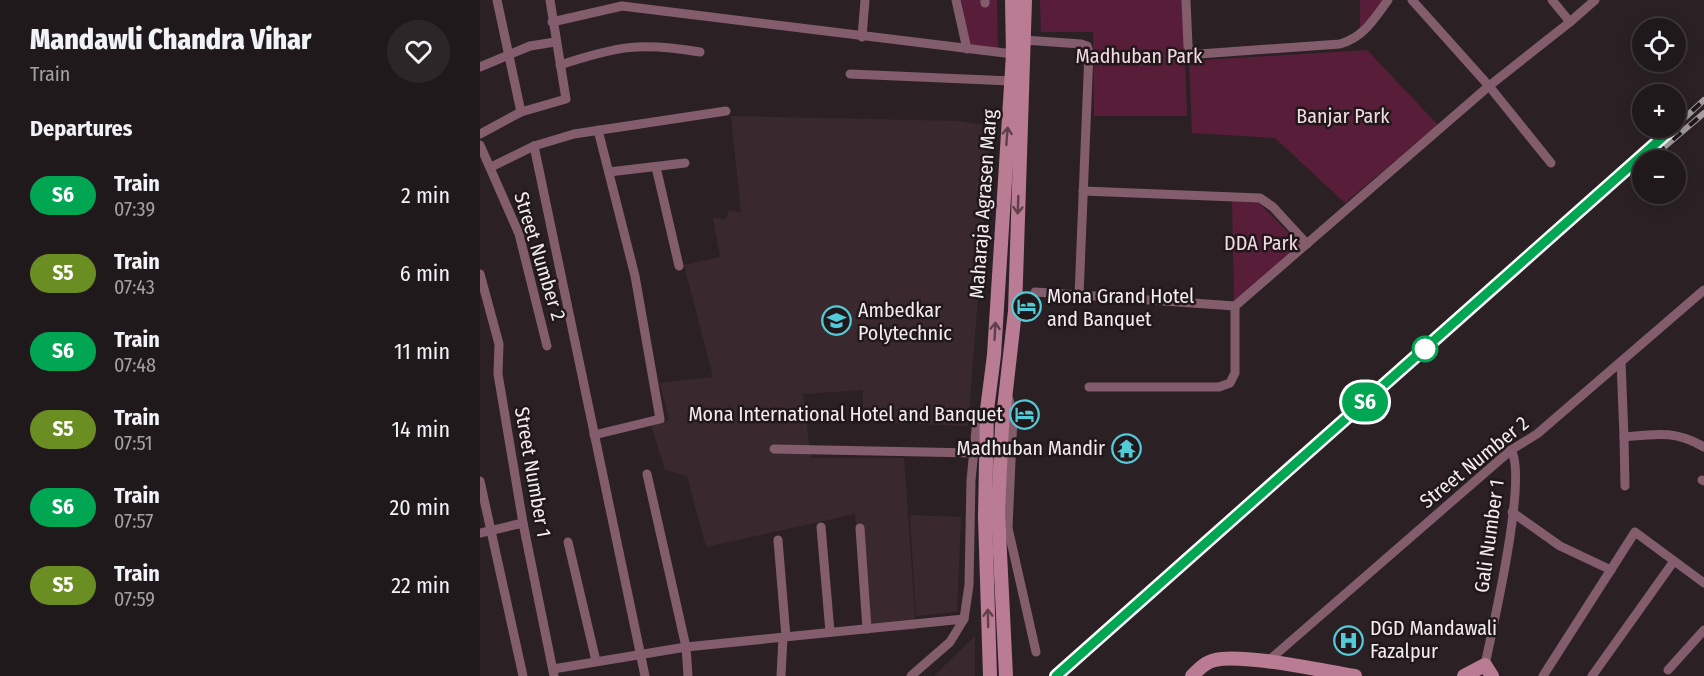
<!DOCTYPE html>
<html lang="en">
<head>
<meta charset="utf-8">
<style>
	:root { --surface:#20191c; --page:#2d2629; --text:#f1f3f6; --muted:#a2a0a3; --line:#3d383b }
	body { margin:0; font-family:"Fira Sans Condensed",sans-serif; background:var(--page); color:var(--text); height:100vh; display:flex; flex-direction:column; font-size:22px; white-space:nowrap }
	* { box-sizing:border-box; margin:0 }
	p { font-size:20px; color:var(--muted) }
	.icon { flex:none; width:33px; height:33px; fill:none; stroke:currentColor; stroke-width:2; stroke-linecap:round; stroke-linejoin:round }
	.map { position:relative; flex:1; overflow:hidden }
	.side { display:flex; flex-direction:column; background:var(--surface); width:480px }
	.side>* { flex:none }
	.badge { padding:0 12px; border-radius:20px; font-size:21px; line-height:39px }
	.tools { position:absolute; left:1152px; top:18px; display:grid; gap:12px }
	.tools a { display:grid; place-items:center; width:54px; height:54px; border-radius:50%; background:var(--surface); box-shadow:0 3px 15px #0003,0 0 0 2px var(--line); font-size:30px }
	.map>.badge { position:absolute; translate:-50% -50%; box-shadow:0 0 0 3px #fff }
	h2 { padding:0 30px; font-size:22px; line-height:54px }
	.round { display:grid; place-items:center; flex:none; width:63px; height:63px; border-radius:32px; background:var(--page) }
	.summary { display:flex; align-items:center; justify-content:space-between; height:102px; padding:0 30px }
	h1 { font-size:28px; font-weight:800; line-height:45px }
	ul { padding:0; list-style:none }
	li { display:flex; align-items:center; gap:18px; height:78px; padding:0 30px }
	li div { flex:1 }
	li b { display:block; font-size:22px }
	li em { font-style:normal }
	li .badge { min-width:66px; font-weight:700; text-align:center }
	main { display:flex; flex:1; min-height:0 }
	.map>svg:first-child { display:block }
</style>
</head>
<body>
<main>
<section class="side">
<div class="summary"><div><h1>Mandawli Chandra Vihar</h1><p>Train</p></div><a class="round"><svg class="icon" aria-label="heart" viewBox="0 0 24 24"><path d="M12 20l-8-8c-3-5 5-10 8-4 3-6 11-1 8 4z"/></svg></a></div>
<h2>Departures</h2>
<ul>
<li><span class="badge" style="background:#00a651;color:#fff">S6</span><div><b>Train</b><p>07:39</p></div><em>2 min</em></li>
<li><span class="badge" style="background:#6b8e23;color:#fff">S5</span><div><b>Train</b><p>07:43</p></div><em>6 min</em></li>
<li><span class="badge" style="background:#00a651;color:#fff">S6</span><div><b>Train</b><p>07:48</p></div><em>11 min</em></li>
<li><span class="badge" style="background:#6b8e23;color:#fff">S5</span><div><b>Train</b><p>07:51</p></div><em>14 min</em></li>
<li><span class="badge" style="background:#00a651;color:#fff">S6</span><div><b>Train</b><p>07:57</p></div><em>20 min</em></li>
<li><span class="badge" style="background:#6b8e23;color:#fff">S5</span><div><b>Train</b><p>07:59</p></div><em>22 min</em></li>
</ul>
</section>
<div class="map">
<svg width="1224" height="676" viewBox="0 0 1224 676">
	<rect width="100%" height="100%" fill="#2b2125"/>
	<!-- built -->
	<g fill="#39292f">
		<polygon points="251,116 478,121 511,126 488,426 383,422 383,390 323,394 331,458 424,458 436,630 384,632 375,514 226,547 207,476 185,470 171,425 189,420 180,383 233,377 204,265 240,257 233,218 246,219 249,210 261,213"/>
		<polygon points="430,515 481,517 477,612 436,616"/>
		<polygon points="495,636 495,676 454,676"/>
	</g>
	<!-- green -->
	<g fill="#581e39">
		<polygon points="481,0 517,0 518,49 489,46"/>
		<polygon points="560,0 703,0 707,116 614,116 613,32 561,32"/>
		<polygon points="880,0 903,0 880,35"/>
		<polygon points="887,50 958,125 865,203 795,138 712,133 709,61"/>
		<polygon points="752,201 778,202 820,244 754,302"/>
	</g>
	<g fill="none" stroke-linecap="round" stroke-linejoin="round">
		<!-- street -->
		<g stroke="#835d6b" stroke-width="9">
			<polyline points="17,0 41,112"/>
			<polyline points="476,0 487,49"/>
			<polyline points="505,0 505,3"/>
			<path d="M706 0 708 46 712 52 719 54 860 44C884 37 894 19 908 0"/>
			<polyline points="932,0 1009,86 1071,163"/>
			<polyline points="1072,0 1090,22 1115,0"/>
			<polyline points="72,22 142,6 533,54"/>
			<polyline points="382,37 385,0"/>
			<polyline points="544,40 601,44 607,46 609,52 599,295 755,306 755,373 750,383 739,387 609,387"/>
			<path d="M80 65C138 46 159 42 220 52"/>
			<polyline points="0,67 50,46 75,42"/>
			<polyline points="370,74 531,81"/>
			<polyline points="0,134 41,112 86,99 70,0"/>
			<polyline points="0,145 39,234 67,346"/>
			<polyline points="54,146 165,676"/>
			<polyline points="11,167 54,146 94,134 246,111"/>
			<polyline points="176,167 199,266"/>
			<polyline points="129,172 205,163"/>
			<polyline points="603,191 780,198 793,207 827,244"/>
			<polyline points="0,274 19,344 18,374 43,523 74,676"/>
			<polyline points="555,292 599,295"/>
			<polyline points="755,306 1009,86 1090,22"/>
			<polyline points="1141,362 1144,437"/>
			<polyline points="529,399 533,417 528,528 556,652"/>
			<polyline points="114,435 180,419 155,276 118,130"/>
			<polyline points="294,449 494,453"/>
			<polyline points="1222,480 1224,481"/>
			<polyline points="0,481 43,676"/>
			<path d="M1145 486 1144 437C1176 434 1195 430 1224 447"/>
			<polyline points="1032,512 1080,546 1131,570"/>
			<polyline points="341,527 350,632"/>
			<polyline points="380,528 387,629"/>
			<polyline points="0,533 43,523"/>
			<polyline points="298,540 306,637"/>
			<polyline points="88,542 116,661"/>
			<polyline points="787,662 1031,450 1057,434 1224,290"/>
			<path d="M1005 665C1013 626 1048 477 1031 450"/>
			<polyline points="73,669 206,647 167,474"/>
			<polyline points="1188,670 1224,630"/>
			<polyline points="208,676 206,647 484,619"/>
			<polyline points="301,676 303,637"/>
			<polyline points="431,676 470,642 484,619 489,585 491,480 497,420 507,410"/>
			<polyline points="1063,676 1155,532 1224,583"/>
			<polyline points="1112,676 1194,561"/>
		</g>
		<!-- secondary -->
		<g stroke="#b97c93" stroke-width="14">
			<polyline points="510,676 505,517 507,410 514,355 533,54 532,0"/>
			<polyline points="526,676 518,511 522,426 535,311 545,0"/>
			<path d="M712 676C719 669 725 662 735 660 763 653 843 671 875 676"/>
			<polyline points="984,676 1005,665 1012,676"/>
		</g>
		<defs>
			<g id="rail">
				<polyline points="1196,126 1224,100"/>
				<polyline points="1176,154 1224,113"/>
				<polyline points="576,676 1194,128"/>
			</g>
		</defs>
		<!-- rail casing -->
		<use href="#rail" stroke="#a49c9e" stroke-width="6"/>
		<!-- rail -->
		<use href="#rail" stroke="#21181b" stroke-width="4" stroke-dasharray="11" stroke-linecap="butt"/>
	</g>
	<!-- one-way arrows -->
	<defs><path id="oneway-shaft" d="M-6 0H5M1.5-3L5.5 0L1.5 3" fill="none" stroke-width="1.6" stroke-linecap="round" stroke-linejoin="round" transform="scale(1.5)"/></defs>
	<g stroke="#5e404b">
		<use href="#oneway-shaft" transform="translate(527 136) rotate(-86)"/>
		<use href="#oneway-shaft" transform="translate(538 205) rotate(92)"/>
		<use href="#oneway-shaft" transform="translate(515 331) rotate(-87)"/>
		<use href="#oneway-shaft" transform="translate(508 618) rotate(-91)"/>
	</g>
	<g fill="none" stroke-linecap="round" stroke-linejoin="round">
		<defs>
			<polyline id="line" points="576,676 1193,128"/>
		</defs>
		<!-- line casing -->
		<use href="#line" stroke="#fff" stroke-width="14"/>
		<!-- line -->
		<use href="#line" stroke="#00a651" stroke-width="9"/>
	</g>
	<!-- icons -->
	<defs>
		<symbol id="hotel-ring" viewBox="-11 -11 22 22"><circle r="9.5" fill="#21181b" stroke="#52cbd8" stroke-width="1.5"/><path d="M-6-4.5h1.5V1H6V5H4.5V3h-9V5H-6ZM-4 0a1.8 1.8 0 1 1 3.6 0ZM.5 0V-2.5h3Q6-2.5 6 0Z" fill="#52cbd8"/></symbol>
		<symbol id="university-ring" viewBox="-11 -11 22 22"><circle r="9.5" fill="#21181b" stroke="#52cbd8" stroke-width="1.5"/><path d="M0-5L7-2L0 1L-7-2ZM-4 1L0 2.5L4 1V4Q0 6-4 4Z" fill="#52cbd8"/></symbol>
		<symbol id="temple-ring" viewBox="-11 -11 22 22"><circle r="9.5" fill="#21181b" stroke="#52cbd8" stroke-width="1.5"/><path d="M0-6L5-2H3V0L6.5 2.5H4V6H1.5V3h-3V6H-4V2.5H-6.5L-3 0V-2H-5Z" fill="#52cbd8"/></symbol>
		<symbol id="hospital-ring" viewBox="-11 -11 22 22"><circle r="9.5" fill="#21181b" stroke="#52cbd8" stroke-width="1.5"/><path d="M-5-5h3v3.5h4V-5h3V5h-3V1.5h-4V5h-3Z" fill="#52cbd8"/></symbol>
	</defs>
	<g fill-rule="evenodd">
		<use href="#hotel-ring" x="530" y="290" width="33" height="33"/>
		<use href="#university-ring" x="340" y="304" width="33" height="33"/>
		<use href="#hotel-ring" x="528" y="398" width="33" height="33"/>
		<use href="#temple-ring" x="630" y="432" width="33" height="33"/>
		<use href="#hospital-ring" x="852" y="624" width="33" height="33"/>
	</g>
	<!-- markers -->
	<circle fill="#fff" stroke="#00a651" stroke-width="3" cx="945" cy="349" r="12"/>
	<g text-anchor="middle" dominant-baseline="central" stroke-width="5" stroke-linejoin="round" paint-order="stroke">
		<!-- park labels -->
		<g font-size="20" fill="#f4dbe3" stroke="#21181b">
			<text x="659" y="56">Madhuban Park</text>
			<text x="863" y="116">Banjar Park</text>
			<text x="781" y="243">DDA Park</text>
		</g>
		<!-- street labels -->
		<g font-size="20" fill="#f4edef" stroke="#21181b">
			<text transform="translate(503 204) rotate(-86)">Maharaja Agrasen Marg</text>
			<text transform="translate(60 256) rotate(73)">Street Number 2</text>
			<text transform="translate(994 462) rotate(-39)">Street Number 2</text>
			<text transform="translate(53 472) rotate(80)">Street Number 1</text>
			<text transform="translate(1009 536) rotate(-82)">Gali Number 1</text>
		</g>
		<!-- poi labels -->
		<g font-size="20" fill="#f4edef" stroke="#21181b" text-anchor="start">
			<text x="567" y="296">Mona Grand Hotel<tspan x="567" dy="23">and Banquet</tspan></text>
			<text x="378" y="310">Ambedkar<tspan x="378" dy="23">Polytechnic</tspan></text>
			<text x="523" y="414" text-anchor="end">Mona International Hotel and Banquet</text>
			<text x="625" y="448" text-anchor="end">Madhuban Mandir</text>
			<text x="890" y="628">DGD Mandawali<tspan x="890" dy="23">Fazalpur</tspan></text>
		</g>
	</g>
</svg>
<div class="tools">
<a><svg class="icon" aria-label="locate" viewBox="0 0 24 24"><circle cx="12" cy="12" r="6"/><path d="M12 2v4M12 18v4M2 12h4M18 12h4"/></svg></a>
<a>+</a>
<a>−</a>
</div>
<b class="badge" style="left:885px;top:402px;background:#00a651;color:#fff">S6</b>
</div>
</main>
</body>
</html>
